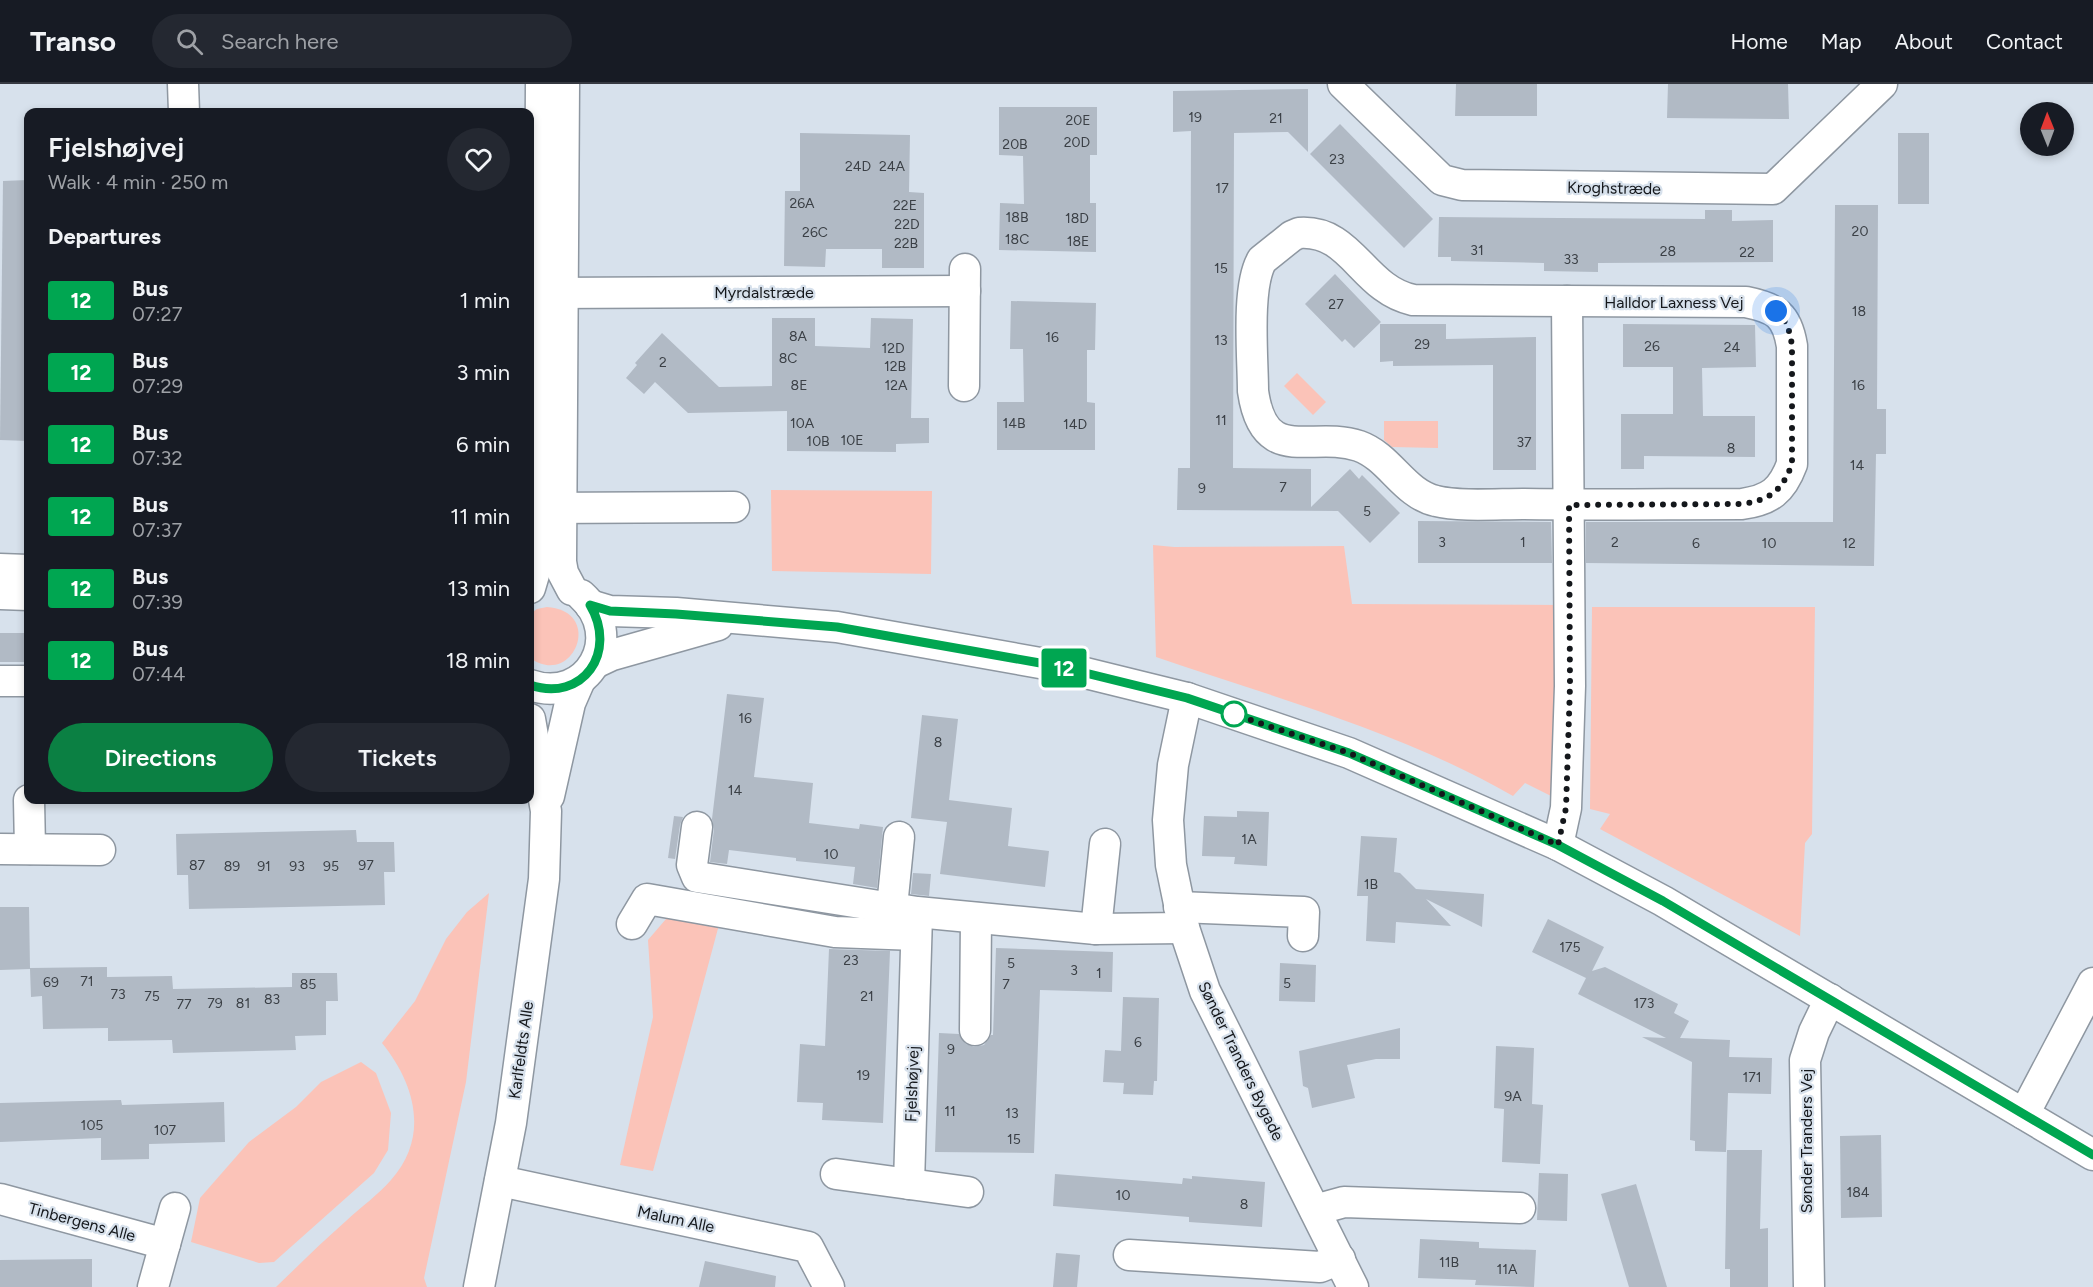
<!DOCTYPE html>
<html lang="en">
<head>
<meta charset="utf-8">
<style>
	:root { --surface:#171b24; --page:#242831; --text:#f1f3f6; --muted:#9ea1a6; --line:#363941; --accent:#0b8043 }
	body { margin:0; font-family:Figtree,sans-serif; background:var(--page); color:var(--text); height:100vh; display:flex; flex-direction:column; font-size:22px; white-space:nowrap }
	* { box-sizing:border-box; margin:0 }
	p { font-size:20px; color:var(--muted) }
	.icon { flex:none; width:33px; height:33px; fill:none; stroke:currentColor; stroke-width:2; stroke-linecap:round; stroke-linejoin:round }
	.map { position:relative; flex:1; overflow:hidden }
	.side { position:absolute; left:24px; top:24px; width:510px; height:696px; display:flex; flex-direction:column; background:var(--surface); border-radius:12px; box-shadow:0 3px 9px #0003 }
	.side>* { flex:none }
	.badge { padding:0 12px; border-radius:4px; font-size:21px; line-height:39px }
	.needle { width:39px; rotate:359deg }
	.controls { position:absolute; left:2020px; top:18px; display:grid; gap:12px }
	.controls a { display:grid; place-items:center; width:54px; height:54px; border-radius:50%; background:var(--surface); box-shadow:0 3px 9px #0003; font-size:30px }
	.you { position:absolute; width:30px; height:30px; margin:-15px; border:4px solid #fff; border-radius:50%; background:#1a73e8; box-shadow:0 0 0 9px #1a73e833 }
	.map>.badge { position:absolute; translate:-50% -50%; box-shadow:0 0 0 3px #fff }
	h2 { padding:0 24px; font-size:22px; line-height:54px }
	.round { display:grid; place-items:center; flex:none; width:63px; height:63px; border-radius:32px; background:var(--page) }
	.headline { display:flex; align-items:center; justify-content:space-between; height:102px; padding:0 24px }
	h1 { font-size:28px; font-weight:600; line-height:45px }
	.cta { display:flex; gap:12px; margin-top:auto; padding:12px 24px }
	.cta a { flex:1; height:69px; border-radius:36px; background:var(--accent); color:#fff; font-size:24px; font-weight:600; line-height:69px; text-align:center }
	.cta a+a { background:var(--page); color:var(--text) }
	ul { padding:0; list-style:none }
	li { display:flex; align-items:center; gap:18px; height:72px; padding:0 24px }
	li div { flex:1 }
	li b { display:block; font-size:22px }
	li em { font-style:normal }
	li .badge { min-width:66px; font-weight:700; text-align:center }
	header { display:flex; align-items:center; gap:36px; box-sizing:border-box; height:84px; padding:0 30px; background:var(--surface); border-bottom:2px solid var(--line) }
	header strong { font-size:28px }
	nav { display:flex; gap:33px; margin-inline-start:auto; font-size:21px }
	.search { width:420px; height:54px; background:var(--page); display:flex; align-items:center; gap:15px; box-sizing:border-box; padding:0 21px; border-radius:33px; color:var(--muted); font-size:22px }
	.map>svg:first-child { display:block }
</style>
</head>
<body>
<header>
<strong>Transo</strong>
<div class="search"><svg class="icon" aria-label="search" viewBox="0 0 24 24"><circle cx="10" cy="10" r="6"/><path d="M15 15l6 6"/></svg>Search here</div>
<nav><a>Home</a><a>Map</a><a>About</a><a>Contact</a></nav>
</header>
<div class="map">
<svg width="2093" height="1203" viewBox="0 0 2093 1203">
	<rect width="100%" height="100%" fill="#d7e1ec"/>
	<!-- green -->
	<g fill="#fbc3b8">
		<polygon points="1297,289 1326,318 1313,331 1284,302"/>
		<polygon points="1384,337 1438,337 1438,364 1392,363 1384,356"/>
		<polygon points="771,406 932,407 931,490 772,487"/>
		<path d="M1153 461 1174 463 1344 462 1352 520 1560 521 1559 716 1525 699 1513 712C1402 648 1276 614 1156 573Z"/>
		<path d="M547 523C605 527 573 605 530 574V530L537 525Z"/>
		<polygon points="1592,523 1815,523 1812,750 1805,759 1800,852 1600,745 1610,730 1590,725"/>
		<path d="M489 809 466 998 424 1194 427 1203H276C299 1181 322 1158 346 1137 361 1123 378 1111 391 1096 430 1052 415 1000 382 959L415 917 446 855 467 828Z"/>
		<polygon points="672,828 720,837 653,1087 620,1081 653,933 648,856"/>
		<polygon points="361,978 376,989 391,1029 388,1066 374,1089 274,1178 259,1179 191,1158 200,1114 249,1058 296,1023 321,998"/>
	</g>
	<!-- building -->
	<g fill="#b1bac5">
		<polygon points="1456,0 1537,0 1537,32 1455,32"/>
		<polygon points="1668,0 1788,0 1789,35 1667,34"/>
		<polygon points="1308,5 1308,68 1288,48 1234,49 1233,384 1311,385 1311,423 1350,385 1359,395 1362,391 1400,429 1370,459 1338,427 1177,426 1178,384 1190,384 1191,47 1173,48 1173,7"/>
		<polygon points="999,23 1097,23 1097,71 1090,71 1090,119 1096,119 1096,168 999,166 1000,119 1024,120 1023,72 999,71"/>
		<polygon points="1340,40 1433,135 1404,164 1310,70"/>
		<polygon points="800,49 910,51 909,108 924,109 924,184 882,184 882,165 826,165 825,183 784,182 785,107 800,107"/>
		<rect x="1898" y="49" width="31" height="71"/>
		<polygon points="28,96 28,357 0,356 3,97"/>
		<polygon points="1835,121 1878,121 1877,325 1886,325 1886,370 1876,370 1874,482 1586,479 1586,438 1833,438"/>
		<polygon points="1705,126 1732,126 1732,137 1773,136 1773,178 1598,179 1598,188 1544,187 1544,179 1451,177 1451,173 1438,173 1439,133 1705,135"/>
		<polygon points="1335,190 1381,238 1354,264 1345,255 1342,258 1305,220"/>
		<polygon points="1011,217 1096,219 1095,266 1087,266 1087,318 1095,319 1095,366 997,366 997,318 1024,318 1023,265 1010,265"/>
		<polygon points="772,234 815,234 815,262 870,264 871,234 913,235 911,334 929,334 929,359 896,360 896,368 787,367 787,327 688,329 655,298 644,310 626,294 637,281 635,279 662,249 719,303 772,302"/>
		<polygon points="1380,240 1446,240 1446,255 1536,253 1536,386 1493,386 1493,281 1393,282 1393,277 1380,278"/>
		<polygon points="1623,240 1755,241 1756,283 1702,284 1703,332 1755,332 1755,373 1644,372 1644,385 1621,385 1621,330 1673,330 1673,283 1623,283"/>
		<polygon points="1418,437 1551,438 1552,479 1418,479"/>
		<rect x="0" y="549" width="28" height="29"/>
		<polygon points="727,610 764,614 754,693 813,699 809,739 859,745 860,740 883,743 877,804 853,800 855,783 796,777 796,774 729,766 727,780 710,778 714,745 712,735"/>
		<polygon points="922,631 958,635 949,716 1012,724 1008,762 1049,767 1045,803 940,790 947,738 911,734"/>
		<polygon points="1237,727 1269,728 1267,782 1234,780 1235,773 1202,772 1204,732 1237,733"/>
		<polygon points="674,732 683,733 680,741 675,775 668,774"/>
		<polygon points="356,746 357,758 394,758 395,788 384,788 385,821 189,825 188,791 177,791 176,750"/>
		<polygon points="1361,752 1397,754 1394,788 1400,789 1416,805 1484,810 1482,843 1426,815 1451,842 1396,838 1395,859 1366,857 1368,812 1357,812"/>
		<polygon points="913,789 931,790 929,812 911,810"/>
		<polygon points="0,823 29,823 30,884 107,883 107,893 172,892 173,905 292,903 292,889 337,889 338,917 326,917 326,951 295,952 296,966 173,969 172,956 108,957 108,944 43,945 42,912 31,913 30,885 0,886"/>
		<polygon points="1548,835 1604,863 1592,887 1605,883 1678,920 1674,929 1689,937 1680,954 1730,956 1729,973 1772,974 1771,1010 1728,1009 1726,1068 1695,1067 1695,1057 1690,1056 1692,978 1642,953 1666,954 1578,910 1586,894 1532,868"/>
		<polygon points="996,864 1113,868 1112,908 1040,906 1034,1069 935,1068 939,949 959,950 966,960 974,963 984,961 991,951 993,951"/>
		<polygon points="829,865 890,867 883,1039 822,1036 823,1019 797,1018 800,960 825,962"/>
		<polygon points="1280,879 1316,881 1315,918 1279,917"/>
		<polygon points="1123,913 1159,914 1157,997 1154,997 1153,1011 1123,1010 1124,999 1103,998 1105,966 1121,967"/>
		<polygon points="1400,944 1400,975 1376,975 1347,981 1355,1014 1312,1024 1308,1004 1303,1002 1299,967"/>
		<polygon points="1496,962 1534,964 1532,1020 1543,1021 1540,1080 1502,1078 1504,1025 1494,1024"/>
		<polygon points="121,1016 122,1021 224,1018 225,1058 149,1060 149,1075 101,1076 101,1054 0,1058 0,1019"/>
		<polygon points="1881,1051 1882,1133 1841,1134 1840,1052"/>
		<polygon points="1727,1066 1762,1066 1760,1145 1768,1144 1768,1203 1730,1203 1730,1185 1725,1185"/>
		<polygon points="1539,1089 1568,1090 1567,1137 1537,1136"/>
		<polygon points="1055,1090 1182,1100 1183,1094 1192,1095 1192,1092 1265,1098 1262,1143 1189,1138 1189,1133 1053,1122"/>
		<polygon points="1636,1100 1667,1203 1629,1203 1601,1110"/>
		<polygon points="1420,1155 1479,1158 1479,1164 1536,1166 1534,1203 1475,1201 1476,1196 1418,1194"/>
		<polygon points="1056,1169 1080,1171 1077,1203 1053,1203"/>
		<polygon points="92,1175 92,1203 0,1203 0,1176"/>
		<polygon points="705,1177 776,1192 775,1203 699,1203"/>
	</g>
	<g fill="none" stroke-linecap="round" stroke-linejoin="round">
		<defs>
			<g id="minor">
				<polyline points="183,0 184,28"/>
				<polyline points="564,0 561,478 563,489 572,506"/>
				<polyline points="1343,0 1442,96 1462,101 1773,105 1882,0"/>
				<path d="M1299 149C1352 145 1362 205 1413 216L1746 218C1776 224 1787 231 1792 262V380C1782 407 1770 416 1742 420 1669 420 1596 421 1523 420 1497 420 1460 423 1436 417 1404 410 1390 373 1359 362 1311 346 1264 384 1253 307 1253 275 1246 203 1262 176L1292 152Z"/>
				<polyline points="545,209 965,207"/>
				<polyline points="964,302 965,185"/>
				<polyline points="542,424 734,423"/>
				<polyline points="0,485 28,486"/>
				<polyline points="530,504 538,477 541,0"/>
				<polyline points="0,510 28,511"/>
				<polyline points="590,521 610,527 676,529 837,543 1057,582 1187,614 1349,669 1558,761 1663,817 2093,1071"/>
				<polyline points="595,579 612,571 718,541"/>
				<polyline points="0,597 28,597"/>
				<path d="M530 601C588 621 627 552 581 511"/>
				<polyline points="1187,614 1173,681 1168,736 1171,781 1184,844 1205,907 1353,1203"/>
				<polyline points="549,712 570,619 580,596"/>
				<polyline points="29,716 30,765"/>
				<polyline points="697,743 692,781 697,793 917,828 1096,845 1184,844"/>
				<polyline points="1558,761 1566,724 1570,602 1567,217"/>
				<polyline points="0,765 100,766"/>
				<polyline points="892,823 899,753"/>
				<polyline points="1179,823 1304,828 1303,852"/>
				<polyline points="632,840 647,815 835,848 916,851"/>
				<polyline points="1096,845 1105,760"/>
				<polyline points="975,946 976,834"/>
				<polyline points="2024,1030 2093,899"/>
				<polyline points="836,1090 968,1108"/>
				<polyline points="500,1097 808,1163 829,1203"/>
				<polyline points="909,1100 917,831"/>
				<polyline points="0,1115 165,1160"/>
				<polyline points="1315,1126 1344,1118 1520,1124"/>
				<polyline points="1129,1171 1320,1183 1340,1175"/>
				<polyline points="153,1203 175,1124"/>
				<polyline points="479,1203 511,1039 544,795 546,727 530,635"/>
				<polyline points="1809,1203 1805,976 1814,948 1830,915"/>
			</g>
		</defs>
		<!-- minor casing -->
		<use href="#minor" stroke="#8e97a1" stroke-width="33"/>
		<!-- minor -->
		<use href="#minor" stroke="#fff" stroke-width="30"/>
	</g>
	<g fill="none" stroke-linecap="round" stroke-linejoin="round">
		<defs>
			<path id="line" d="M530 601C583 619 618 568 590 521L610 527 676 530 837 543 1057 582 1187 614 1349 669 1558 761 1663 817 2093 1071"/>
		</defs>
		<!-- line casing -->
		<use href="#line" stroke="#fff" stroke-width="14"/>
		<!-- line -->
		<use href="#line" stroke="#00a651" stroke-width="9"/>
		<!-- walk -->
		<path stroke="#14171b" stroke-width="6" stroke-dasharray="0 10.8" d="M1234 630 1227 628 1349 669 1558 761 1566 724 1570 602 1569 421 1742 420C1770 416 1782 407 1792 380V262C1790 247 1787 237 1776 227"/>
	</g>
	<!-- markers -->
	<circle fill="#fff" stroke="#00a651" stroke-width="3" cx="1234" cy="630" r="12"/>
	<g text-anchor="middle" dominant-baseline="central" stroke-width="4.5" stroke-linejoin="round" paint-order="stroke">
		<!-- number labels -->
		<g font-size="14" fill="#3b4046">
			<text x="1195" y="33">19</text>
			<text x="1276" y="34">21</text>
			<text x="1078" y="36">20E</text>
			<text x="1077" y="58">20D</text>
			<text x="1015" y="60">20B</text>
			<text x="1337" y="75">23</text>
			<text x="858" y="82">24D</text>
			<text x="892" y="82">24A</text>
			<text x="1222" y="104">17</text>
			<text x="802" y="119">26A</text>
			<text x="905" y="121">22E</text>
			<text x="1017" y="133">18B</text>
			<text x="1077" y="134">18D</text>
			<text x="907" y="140">22D</text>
			<text x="1860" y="147">20</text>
			<text x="815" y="148">26C</text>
			<text x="1017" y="155">18C</text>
			<text x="1078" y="157">18E</text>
			<text x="906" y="159">22B</text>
			<text x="1477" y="166">31</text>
			<text x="1668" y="167">28</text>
			<text x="1747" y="168">22</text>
			<text x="1571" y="175">33</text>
			<text x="1221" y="184">15</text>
			<text x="1336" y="220">27</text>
			<text x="1859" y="227">18</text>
			<text x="798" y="252">8A</text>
			<text x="1052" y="253">16</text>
			<text x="1221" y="256">13</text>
			<text x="1422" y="260">29</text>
			<text x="1652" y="262">26</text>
			<text x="1732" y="263">24</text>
			<text x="893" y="264">12D</text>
			<text x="788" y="274">8C</text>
			<text x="663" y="278">2</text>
			<text x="895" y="282">12B</text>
			<text x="799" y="301">8E</text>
			<text x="896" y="301">12A</text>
			<text x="1858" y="301">16</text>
			<text x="1221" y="336">11</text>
			<text x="802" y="339">10A</text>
			<text x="1014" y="339">14B</text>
			<text x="1075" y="340">14D</text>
			<text x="852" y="356">10E</text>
			<text x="818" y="357">10B</text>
			<text x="1524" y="358">37</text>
			<text x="1731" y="364">8</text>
			<text x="1857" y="381">14</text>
			<text x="1283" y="403">7</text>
			<text x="1202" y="404">9</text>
			<text x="1367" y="427">5</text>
			<text x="1442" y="458">3</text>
			<text x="1523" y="458">1</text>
			<text x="1615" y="458">2</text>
			<text x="1696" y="459">6</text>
			<text x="1769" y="459">10</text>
			<text x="1849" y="459">12</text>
			<text x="745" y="634">16</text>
			<text x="938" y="658">8</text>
			<text x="735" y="706">14</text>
			<text x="1249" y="755">1A</text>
			<text x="831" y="770">10</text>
			<text x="197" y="781">87</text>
			<text x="366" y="781">97</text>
			<text x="232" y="782">89</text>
			<text x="264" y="782">91</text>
			<text x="297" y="782">93</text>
			<text x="331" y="782">95</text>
			<text x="1371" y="800">1B</text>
			<text x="1570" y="863">175</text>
			<text x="851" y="876">23</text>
			<text x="1011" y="879">5</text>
			<text x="1074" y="886">3</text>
			<text x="1099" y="889">1</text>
			<text x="87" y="897">71</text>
			<text x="51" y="898">69</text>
			<text x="1287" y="899">5</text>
			<text x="308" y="900">85</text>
			<text x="1006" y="900">7</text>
			<text x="118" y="910">73</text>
			<text x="152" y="912">75</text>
			<text x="867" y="912">21</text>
			<text x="272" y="915">83</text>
			<text x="215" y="919">79</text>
			<text x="243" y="919">81</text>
			<text x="1644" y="919">173</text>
			<text x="184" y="920">77</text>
			<text x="1138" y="958">6</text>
			<text x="951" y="965">9</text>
			<text x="863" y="991">19</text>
			<text x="1752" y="993">171</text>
			<text x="1513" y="1012">9A</text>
			<text x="950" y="1027">11</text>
			<text x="1012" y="1029">13</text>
			<text x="92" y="1041">105</text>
			<text x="165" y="1046">107</text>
			<text x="1014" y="1055">15</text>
			<text x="1858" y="1108">184</text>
			<text x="1123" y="1111">10</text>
			<text x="1244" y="1120">8</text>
			<text x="1449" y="1178">11B</text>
			<text x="1507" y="1185">11A</text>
		</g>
		<!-- street labels -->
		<g font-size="16" fill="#14171b" stroke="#d7e1ec">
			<text transform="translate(1614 104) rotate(1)">Kroghstræde</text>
			<text x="764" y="208">Myrdalstræde</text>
			<text x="1674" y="218">Halldor Laxness Vej</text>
			<text transform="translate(521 966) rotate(-82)">Karlfeldts Alle</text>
			<text transform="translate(1241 977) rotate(64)">Sønder Tranders Bygade</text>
			<text transform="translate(912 1000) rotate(-88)">Fjelshøjvej</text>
			<text transform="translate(1806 1057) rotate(-90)">Sønder Tranders Vej</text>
			<text transform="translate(676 1135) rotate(12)">Malum Alle</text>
			<text transform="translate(82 1138) rotate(15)">Tinbergens Alle</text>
		</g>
	</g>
</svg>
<div class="controls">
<a><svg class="needle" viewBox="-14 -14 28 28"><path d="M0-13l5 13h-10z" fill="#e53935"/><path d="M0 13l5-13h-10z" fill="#9ea1a6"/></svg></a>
</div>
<div class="you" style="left:1776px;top:227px"></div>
<b class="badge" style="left:1064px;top:584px;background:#00a651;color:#fff">12</b>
<section class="side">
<div class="headline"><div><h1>Fjelshøjvej</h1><p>Walk · 4 min · 250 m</p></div><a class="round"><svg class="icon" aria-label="heart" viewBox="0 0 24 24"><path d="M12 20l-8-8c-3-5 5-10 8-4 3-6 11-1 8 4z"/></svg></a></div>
<h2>Departures</h2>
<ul>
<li><span class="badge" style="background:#00a651;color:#fff">12</span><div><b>Bus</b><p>07:27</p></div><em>1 min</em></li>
<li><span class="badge" style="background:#00a651;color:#fff">12</span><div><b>Bus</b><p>07:29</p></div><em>3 min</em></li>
<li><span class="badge" style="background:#00a651;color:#fff">12</span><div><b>Bus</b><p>07:32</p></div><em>6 min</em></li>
<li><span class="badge" style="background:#00a651;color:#fff">12</span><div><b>Bus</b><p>07:37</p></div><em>11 min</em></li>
<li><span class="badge" style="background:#00a651;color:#fff">12</span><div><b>Bus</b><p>07:39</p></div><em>13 min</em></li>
<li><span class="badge" style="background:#00a651;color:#fff">12</span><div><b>Bus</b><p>07:44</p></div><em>18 min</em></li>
</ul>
<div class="cta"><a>Directions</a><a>Tickets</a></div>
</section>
</div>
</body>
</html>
